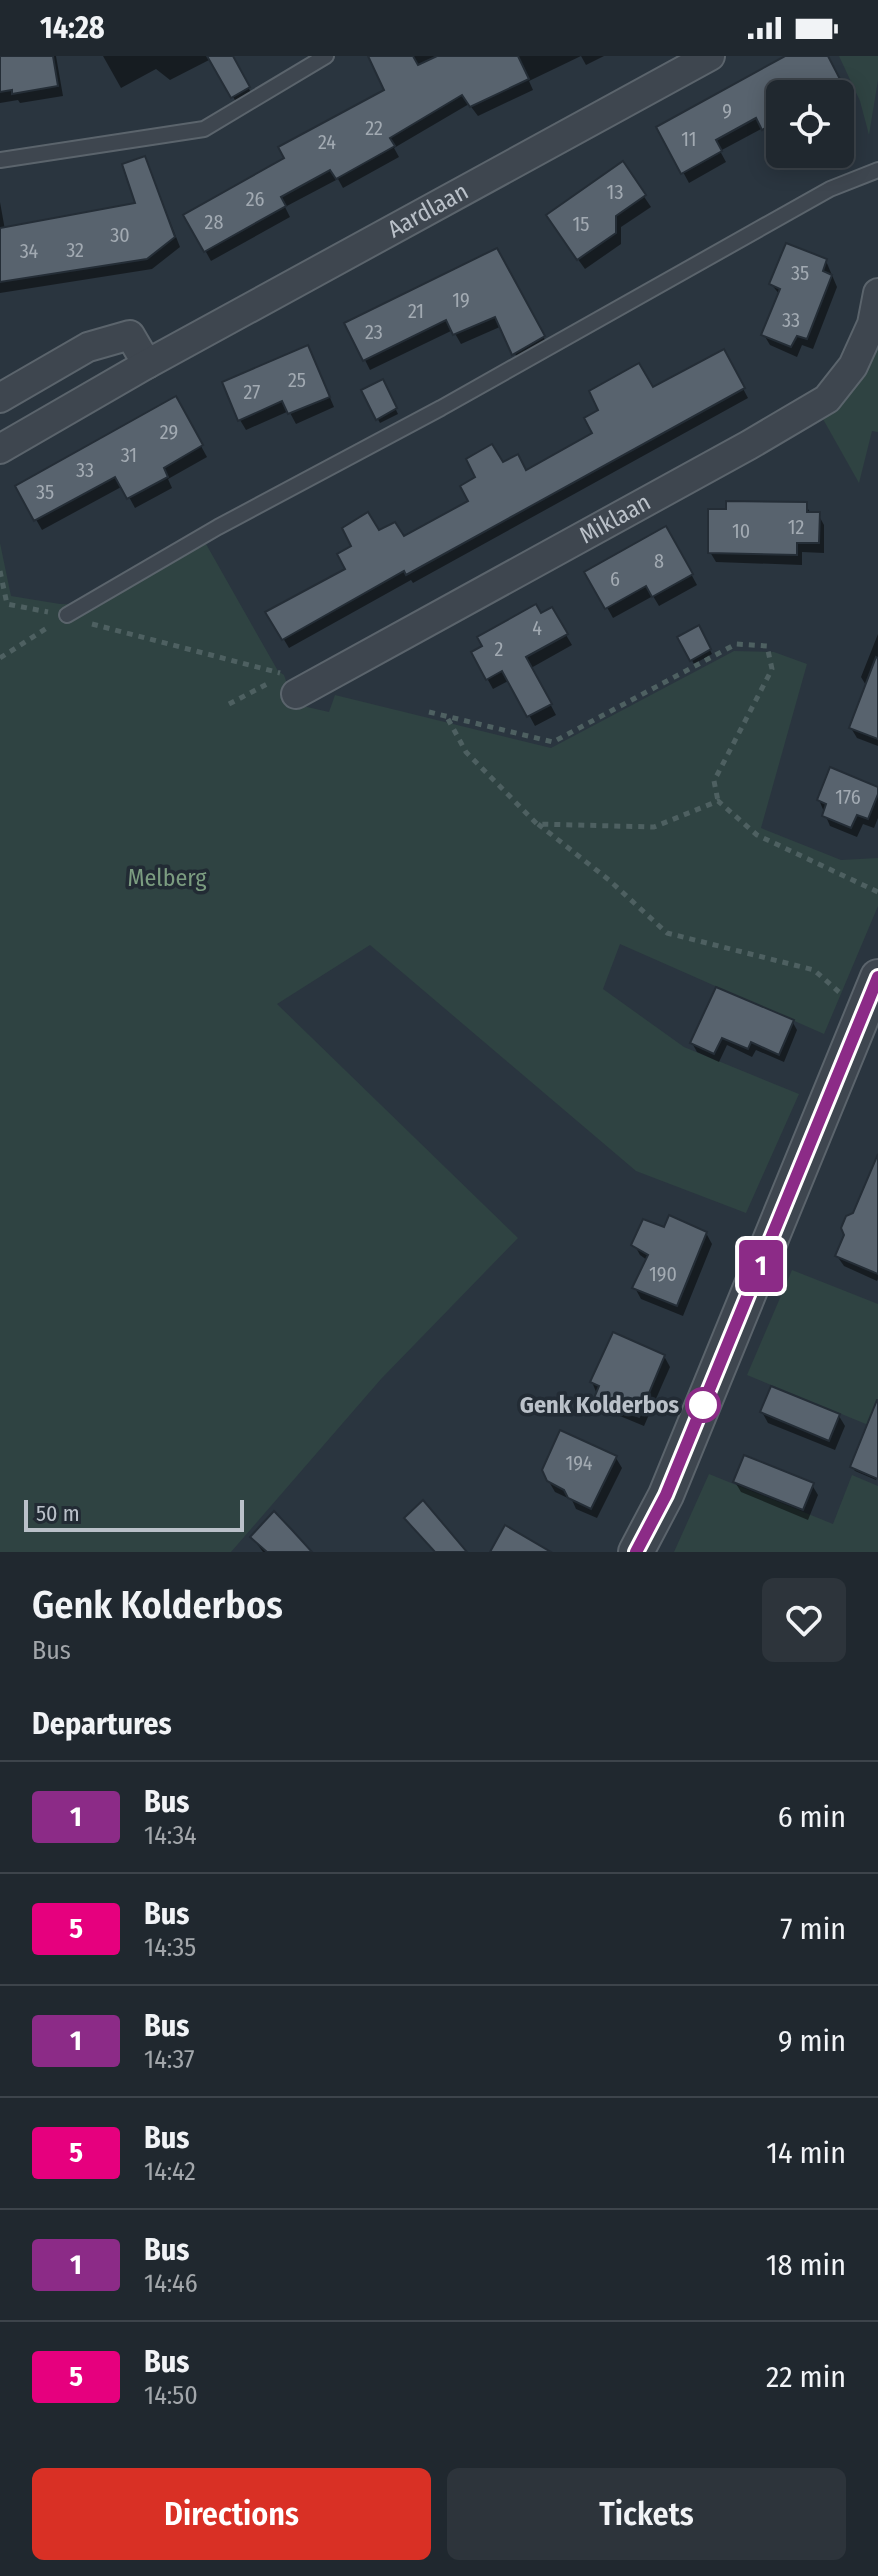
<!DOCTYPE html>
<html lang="en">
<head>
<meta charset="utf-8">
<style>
	:root { --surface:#20282f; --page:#2d343b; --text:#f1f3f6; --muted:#a2a6aa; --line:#3d444b; --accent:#d93025 }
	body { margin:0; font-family:"Fira Sans Condensed",sans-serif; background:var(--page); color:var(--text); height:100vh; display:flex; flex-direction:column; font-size:30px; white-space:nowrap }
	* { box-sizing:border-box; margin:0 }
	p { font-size:26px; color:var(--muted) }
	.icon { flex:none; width:44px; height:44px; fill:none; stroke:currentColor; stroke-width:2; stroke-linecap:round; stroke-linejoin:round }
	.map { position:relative; height:1496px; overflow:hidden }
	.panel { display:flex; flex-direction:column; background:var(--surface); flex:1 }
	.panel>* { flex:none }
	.badge { padding:0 16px; border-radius:6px; font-size:28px; line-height:52px }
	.buttons { position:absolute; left:766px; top:24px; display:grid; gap:16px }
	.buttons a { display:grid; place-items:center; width:88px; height:88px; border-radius:12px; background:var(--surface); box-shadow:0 4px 20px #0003,0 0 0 2px var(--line); font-size:40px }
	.scale { position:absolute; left:24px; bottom:20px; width:220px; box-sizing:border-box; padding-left:8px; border:4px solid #bac1c9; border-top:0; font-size:22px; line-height:28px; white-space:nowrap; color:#bac1c9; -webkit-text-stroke:6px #222b34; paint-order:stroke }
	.map>.badge { position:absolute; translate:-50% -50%; box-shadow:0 0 0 4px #fff }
	h2 { padding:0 32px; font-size:30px; line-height:72px }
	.round { display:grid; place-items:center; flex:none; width:84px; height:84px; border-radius:12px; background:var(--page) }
	.overview { display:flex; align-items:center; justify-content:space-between; height:136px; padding:0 32px }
	h1 { font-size:38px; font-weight:600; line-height:60px }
	.action { display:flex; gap:16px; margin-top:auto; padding:16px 32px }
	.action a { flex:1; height:92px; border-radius:12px; background:var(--accent); color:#fff; font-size:32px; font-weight:600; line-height:92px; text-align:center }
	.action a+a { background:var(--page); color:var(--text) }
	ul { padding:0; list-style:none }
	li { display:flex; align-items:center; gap:24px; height:112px; padding:0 32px; border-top:2px solid var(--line) }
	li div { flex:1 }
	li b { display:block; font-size:30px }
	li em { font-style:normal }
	li .badge { min-width:88px; font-weight:700; text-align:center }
	.status { display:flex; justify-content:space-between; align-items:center; height:56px; padding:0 40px; background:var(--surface); direction:ltr }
	.status svg { height:22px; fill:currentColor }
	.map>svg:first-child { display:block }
</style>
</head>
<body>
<div class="status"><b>14:28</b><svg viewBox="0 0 49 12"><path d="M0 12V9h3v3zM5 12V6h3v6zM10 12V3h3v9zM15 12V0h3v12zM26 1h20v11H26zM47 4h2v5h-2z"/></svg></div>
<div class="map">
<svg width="878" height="1496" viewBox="0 0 878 1496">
	<rect width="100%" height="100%" fill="#2a353f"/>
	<!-- green -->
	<g fill="#2f4342">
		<polygon points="839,0 878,0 878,24 869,79 860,45"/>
		<polygon points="878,280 878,376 872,375 859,427 823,363 865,314"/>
		<polygon points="0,487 11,540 60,548 89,549 206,488 278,615 284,619 294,648 329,656 335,639 551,692 734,595 774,596 807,608 761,772 841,804 878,802 878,850 824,978 620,888 603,933 684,991 799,1038 746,1157 636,1115 370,889 277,948 518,1182 381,1323 231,1496 0,1496"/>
		<polygon points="792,1214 878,1248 878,1373 747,1319"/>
		<polygon points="709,1418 833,1468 852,1419 878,1430 878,1496 674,1496"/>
	</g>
	<!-- shadow -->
	<g fill="#0007">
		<polygon points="0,0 56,0 63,40 20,47 18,44 0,47"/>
		<polygon points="103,0 231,0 254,42 239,51 211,3 170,24 156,13 121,32"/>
		<polygon points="386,0 604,0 586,9 581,0 529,25 533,34 478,60 469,48 394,92 399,101 343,132 338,123 285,151 290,161 211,205 186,160 287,103 386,34"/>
		<polygon points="790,0 826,0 847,38 840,42 840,38 780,38 780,77 770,83 763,72 720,95 726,106 689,127 659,72"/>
		<polygon points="622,108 651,151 621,171 621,188 585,213 554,170"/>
		<polygon points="149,112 180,191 152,213 0,237 0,146 5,174 138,149"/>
		<polygon points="496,195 549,291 520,308 502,270 461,288 453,274 370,314 365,304"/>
		<polygon points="826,205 837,231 813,293 802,289 797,301 770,289 764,279 780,239 771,228"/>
		<polygon points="723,295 748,342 413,527 411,524 289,592 268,557 348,514 378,477 403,483 471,446 503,408 525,416 594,378 653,334"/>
		<polygon points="313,302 334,351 296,368 289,355 246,374 240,364"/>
		<polygon points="382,325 398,358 380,367 363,335"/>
		<polygon points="175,343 207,401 168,423 172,432 135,452 123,430 42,474 17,430"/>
		<polygon points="805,448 811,458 818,458 824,469 824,497 802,496 802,509 716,506 710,496"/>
		<polygon points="666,472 697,529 659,550 653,540 613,562 587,516"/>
		<polygon points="551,554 572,589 531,612 556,659 535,670 510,624 493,633 473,597"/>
		<polygon points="699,572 712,598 694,608 680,582"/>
		<polygon points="878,578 878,690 857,682 851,672 867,631 861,621"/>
		<polygon points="878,733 878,762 874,772 863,768 857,781 830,770 819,744"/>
		<polygon points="792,965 797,974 784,1006 756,994 752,1001 727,989 719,1006 697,996 692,987"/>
		<polygon points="878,1100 878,1223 877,1225 844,1210 837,1200"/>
		<polygon points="665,1174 706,1177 712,1188 683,1260 641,1243 635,1232 647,1204 640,1199 634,1188"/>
		<polygon points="664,1300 670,1311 644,1370 603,1353 592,1326"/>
		<polygon points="762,1356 839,1360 845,1370 835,1394 768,1367"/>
		<polygon points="878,1391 876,1424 855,1415 852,1411"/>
		<polygon points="616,1402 622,1412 597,1462 576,1453 572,1444 555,1436 548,1424"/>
		<polygon points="735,1426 812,1429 818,1439 808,1464 741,1436"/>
		<polygon points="252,1481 307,1496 263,1496"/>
	</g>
	<!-- building -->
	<g fill="#58636e" stroke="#242d36" stroke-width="2">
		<polygon points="0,0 53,0 58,30 12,38 12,34 0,36"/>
		<polygon points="207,0 233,0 250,31 231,42"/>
		<polygon points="368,0 413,0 418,9 437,0 518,0 529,23 470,51 462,39 390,82 395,90 336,123 330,114 281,141 286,150 204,196 183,159 284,102 278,91 384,34"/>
		<polygon points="785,0 828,0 842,27 823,38 780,38 780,64 762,74 756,62 716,84 722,95 681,118 656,71"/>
		<polygon points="145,100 175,181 147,203 0,226 0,172 135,147 122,108"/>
		<polygon points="623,105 646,139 616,160 616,177 577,204 546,159"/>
		<polygon points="786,187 827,203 823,215 832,219 807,283 797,280 791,291 761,279 780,233 769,228"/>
		<polygon points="497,192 545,280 512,299 495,261 453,279 446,264 363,305 344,267"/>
		<polygon points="308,289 330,341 288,358 282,345 238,365 222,326"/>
		<polygon points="724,293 745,332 406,519 404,515 282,584 265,556 345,513 337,498 351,490 342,472 368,456 379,474 395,466 404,480 468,445 460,430 475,421 466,403 478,396 492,388 503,406 518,398 526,414 592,377 584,362 598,354 589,335 639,307 653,331"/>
		<polygon points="383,323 397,352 376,364 361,334"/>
		<polygon points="176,340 203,389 164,412 168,421 127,443 115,421 34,465 15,430"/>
		<polygon points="726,445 807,446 807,456 820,456 819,487 797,487 797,499 708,497 708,453 726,453"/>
		<polygon points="666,470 693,518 652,541 646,530 605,553 584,516"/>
		<polygon points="536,548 541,557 552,551 568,578 526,601 552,648 527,661 502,615 486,624 471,596 482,590 477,581"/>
		<polygon points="699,569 711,593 690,605 677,581"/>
		<polygon points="876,601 878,602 878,683 849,672"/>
		<polygon points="830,711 878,731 878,738 868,763 857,759 851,772 822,760 826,748 817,744"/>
		<polygon points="716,931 794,964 779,999 751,986 748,993 722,982 714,998 690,987"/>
		<polygon points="878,1098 878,1218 835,1200 844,1179 841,1172 846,1160 853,1157"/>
		<polygon points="669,1159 707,1176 677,1250 632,1232 648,1199 631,1189 643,1163 664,1171"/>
		<polygon points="613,1276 665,1299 639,1361 594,1342 599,1330 590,1326"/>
		<polygon points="771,1330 840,1358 829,1385 760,1356"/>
		<polygon points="877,1344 878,1344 878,1423 850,1411"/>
		<polygon points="560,1374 617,1400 591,1453 568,1442 564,1434 547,1425 542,1414"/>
		<polygon points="744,1399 814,1427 803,1454 733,1426"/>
		<polygon points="423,1444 467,1496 435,1496 404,1462"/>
		<polygon points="274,1455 292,1474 312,1496 267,1496 250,1481"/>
		<polygon points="505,1469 551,1496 490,1496"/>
	</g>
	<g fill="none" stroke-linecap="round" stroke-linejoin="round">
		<defs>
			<g id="service">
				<polyline points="0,104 204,73 326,0"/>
				<polyline points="67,559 218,471 441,352 830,133 878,114"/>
			</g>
			<g id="minor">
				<polyline points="0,342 88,291 130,279 147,308"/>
				<path id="s1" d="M0 393 147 308 710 0"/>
				<path id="s2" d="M296 638 749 389 827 343 853 310 872 268 878 237"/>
			</g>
			<polyline id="tertiary" points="636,1496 666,1439 878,921"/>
		</defs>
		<!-- service casing -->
		<use href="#service" stroke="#5b646c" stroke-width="18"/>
		<!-- minor casing -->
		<use href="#minor" stroke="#5b646c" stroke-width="32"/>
		<!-- tertiary casing -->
		<use href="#tertiary" stroke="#5b646c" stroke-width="38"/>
		<!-- path -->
		<g stroke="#4e6061" stroke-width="5" stroke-dasharray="6 6" stroke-linecap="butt">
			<polyline points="0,515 7,548 48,556"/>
			<polyline points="92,568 280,617"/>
			<polyline points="0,602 50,570"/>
			<polyline points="229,648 269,627"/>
			<polyline points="429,656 553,686 736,588 767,590 772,613 714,725 718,745"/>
			<polyline points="448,663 466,696 537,768 654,771 718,745 757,779 878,836"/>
			<polyline points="538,768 609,824 667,877 814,914 839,936"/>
		</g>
		<!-- service -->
		<use href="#service" stroke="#3e464f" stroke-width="14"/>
		<!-- minor -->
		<use href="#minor" stroke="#3e464f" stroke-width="28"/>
		<!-- tertiary -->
		<use href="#tertiary" stroke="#3e464f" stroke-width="34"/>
	</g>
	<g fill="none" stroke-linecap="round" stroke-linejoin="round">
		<defs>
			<polyline id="line" points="636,1496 666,1439 878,921"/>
		</defs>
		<!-- line casing -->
		<use href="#line" stroke="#fff" stroke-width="18"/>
		<!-- line -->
		<use href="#line" stroke="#8c2b87" stroke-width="12"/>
	</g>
	<!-- markers -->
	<circle fill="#fff" stroke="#8c2b87" stroke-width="4" cx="703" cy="1349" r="16"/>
	<g text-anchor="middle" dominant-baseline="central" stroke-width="7" stroke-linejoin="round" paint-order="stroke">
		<!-- number labels -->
		<g font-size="20" fill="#a2aab2">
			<text x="727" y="55">9</text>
			<text x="374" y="72">22</text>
			<text x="689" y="83">11</text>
			<text x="327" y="86">24</text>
			<text x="615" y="136">13</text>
			<text x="255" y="143">26</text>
			<text x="214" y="166">28</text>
			<text x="581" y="168">15</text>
			<text x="120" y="179">30</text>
			<text x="75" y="194">32</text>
			<text x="29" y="195">34</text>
			<text x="800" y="217">35</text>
			<text x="461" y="244">19</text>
			<text x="416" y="255">21</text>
			<text x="791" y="264">33</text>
			<text x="374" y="276">23</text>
			<text x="297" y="324">25</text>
			<text x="252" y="336">27</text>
			<text x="169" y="376">29</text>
			<text x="129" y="399">31</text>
			<text x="85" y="414">33</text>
			<text x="45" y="436">35</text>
			<text x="796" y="471">12</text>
			<text x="741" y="475">10</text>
			<text x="659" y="505">8</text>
			<text x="615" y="523">6</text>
			<text x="537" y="572">4</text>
			<text x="499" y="593">2</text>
			<text x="848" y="741">176</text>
			<text x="663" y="1218">190</text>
			<text x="579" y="1407">194</text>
		</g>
		<!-- street labels -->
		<g font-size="24" fill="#bac1c9" stroke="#222b34">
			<text stroke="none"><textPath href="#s1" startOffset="490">Aardlaan</textPath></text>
			<text stroke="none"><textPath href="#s2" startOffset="364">Miklaan</textPath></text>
		</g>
		<!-- park labels -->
		<g font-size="24" fill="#7b9c80" stroke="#222b34">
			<text x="167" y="822">Melberg</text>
		</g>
		<!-- stop labels -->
		<g font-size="24" font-weight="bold" fill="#bac1c9" stroke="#222b34" text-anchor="end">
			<text x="679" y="1349">Genk Kolderbos</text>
		</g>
	</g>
</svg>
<div class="buttons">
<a><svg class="icon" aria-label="locate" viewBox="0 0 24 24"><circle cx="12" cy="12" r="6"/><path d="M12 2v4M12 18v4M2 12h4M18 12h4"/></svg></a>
</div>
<div class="scale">50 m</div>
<b class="badge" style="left:761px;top:1210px;background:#8c2b87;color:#fff">1</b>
</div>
<section class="panel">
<div class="overview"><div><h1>Genk Kolderbos</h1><p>Bus</p></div><a class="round"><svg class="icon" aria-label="heart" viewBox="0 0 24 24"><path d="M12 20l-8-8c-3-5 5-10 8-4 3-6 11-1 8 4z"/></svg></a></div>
<h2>Departures</h2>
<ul>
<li><span class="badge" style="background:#8c2b87;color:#fff">1</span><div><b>Bus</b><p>14:34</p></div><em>6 min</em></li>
<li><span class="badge" style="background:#e6007e;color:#fff">5</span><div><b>Bus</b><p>14:35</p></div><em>7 min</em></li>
<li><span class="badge" style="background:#8c2b87;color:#fff">1</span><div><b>Bus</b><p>14:37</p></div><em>9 min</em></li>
<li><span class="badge" style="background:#e6007e;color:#fff">5</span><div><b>Bus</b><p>14:42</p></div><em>14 min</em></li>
<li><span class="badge" style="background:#8c2b87;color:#fff">1</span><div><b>Bus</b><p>14:46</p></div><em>18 min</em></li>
<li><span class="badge" style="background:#e6007e;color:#fff">5</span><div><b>Bus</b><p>14:50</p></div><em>22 min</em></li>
</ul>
<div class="action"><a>Directions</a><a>Tickets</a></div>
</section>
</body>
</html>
